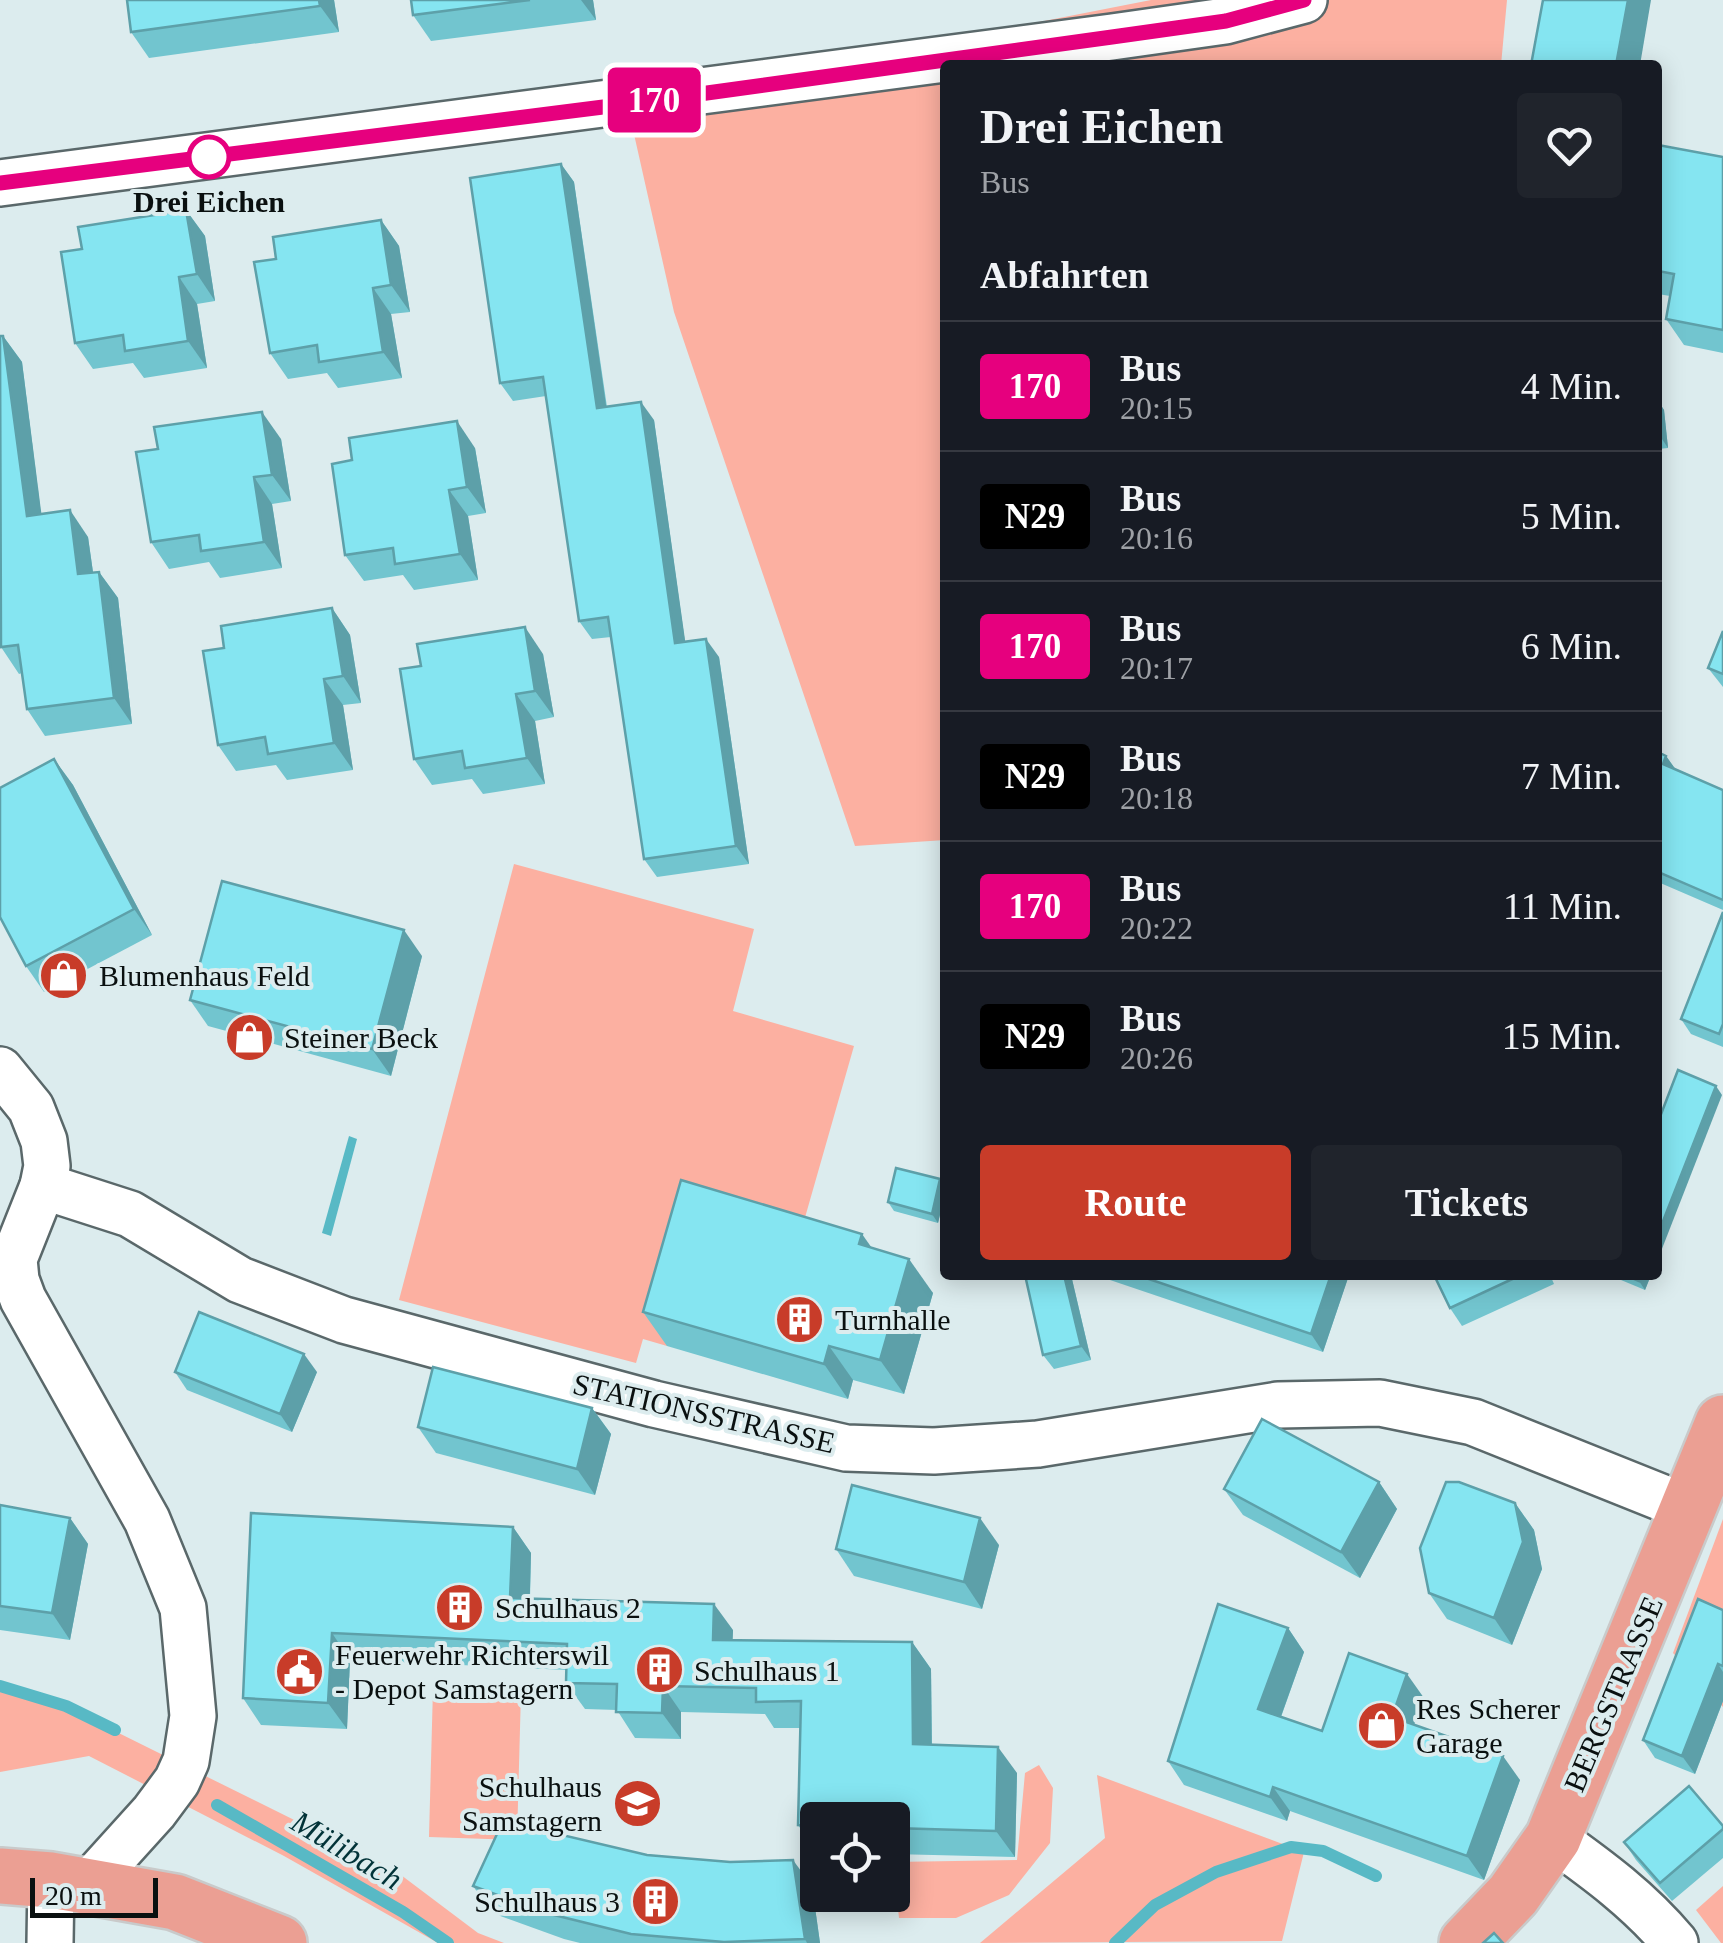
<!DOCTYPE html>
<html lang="de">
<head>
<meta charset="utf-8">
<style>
	:root { --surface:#171b24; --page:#20242c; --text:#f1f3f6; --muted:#9ea1a6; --line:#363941; --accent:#c83c29 }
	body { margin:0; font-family:"Times New Roman",serif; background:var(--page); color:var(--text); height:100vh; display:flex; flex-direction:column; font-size:38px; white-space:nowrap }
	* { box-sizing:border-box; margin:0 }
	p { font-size:32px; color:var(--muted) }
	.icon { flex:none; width:55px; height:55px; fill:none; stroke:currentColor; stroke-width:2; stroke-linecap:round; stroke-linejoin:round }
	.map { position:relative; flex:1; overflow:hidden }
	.sheet { position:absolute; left:940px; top:60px; width:722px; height:1220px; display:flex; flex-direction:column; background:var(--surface); border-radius:10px; box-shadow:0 5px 25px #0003 }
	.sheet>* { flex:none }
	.badge { padding:0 20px; border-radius:8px; font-size:35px; line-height:65px }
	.tools { position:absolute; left:800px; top:1802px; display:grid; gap:20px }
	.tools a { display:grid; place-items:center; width:110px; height:110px; border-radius:10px; background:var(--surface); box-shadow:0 5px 25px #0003; font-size:50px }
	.scale { position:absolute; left:30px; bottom:25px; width:128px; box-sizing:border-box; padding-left:10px; border:5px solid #0a1010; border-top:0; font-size:28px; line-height:35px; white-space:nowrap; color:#0a1010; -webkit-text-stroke:8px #dcecee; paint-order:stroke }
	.map>.badge { position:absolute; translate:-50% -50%; box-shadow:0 0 0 5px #fff }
	h2 { padding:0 40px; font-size:38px; line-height:90px }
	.round { display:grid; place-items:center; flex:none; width:105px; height:105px; border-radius:10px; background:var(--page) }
	.overview { display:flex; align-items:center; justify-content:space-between; height:170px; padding:0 40px }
	h1 { font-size:48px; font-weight:800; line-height:75px }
	.button { display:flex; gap:20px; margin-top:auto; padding:20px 40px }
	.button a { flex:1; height:115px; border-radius:10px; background:var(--accent); color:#fff; font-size:40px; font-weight:800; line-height:115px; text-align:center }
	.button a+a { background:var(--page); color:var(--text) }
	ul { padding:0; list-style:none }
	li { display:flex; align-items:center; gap:30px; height:130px; padding:0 40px; border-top:2px solid var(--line) }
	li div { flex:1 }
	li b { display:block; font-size:38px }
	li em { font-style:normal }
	li .badge { min-width:110px; font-weight:700; text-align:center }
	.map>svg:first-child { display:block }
</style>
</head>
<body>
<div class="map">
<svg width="1723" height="1943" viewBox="0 0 1723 1943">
	<rect width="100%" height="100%" fill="#dcecee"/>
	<!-- green -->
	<g fill="#fcb0a1">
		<polygon points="1151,0 1507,0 1501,65 945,65 945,840 855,846 674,312 627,103"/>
		<polygon points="514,864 754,929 733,1011 854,1046 798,1242 705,1215 667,1346 643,1339 636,1363 399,1300"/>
		<polygon points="1723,1519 1723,1707 1673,1653"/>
		<polygon points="433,1688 521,1691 517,1840 429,1837"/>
		<polygon points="0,1692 40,1694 393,1869 478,1933 504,1943 438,1943 284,1856 89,1756 0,1772"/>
		<polygon points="1039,1765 1053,1788 1050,1843 1009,1895 956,1918 899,1918 893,1862 1017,1860 1025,1773"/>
		<polygon points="1097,1775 1304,1852 1282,1941 980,1943 1105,1838"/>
		<polygon points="1723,1886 1723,1943 1721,1943 1696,1910"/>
	</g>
	<!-- water -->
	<polygon fill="#58b9c5" points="349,1136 357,1139 331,1236 322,1233"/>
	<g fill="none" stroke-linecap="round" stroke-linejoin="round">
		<!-- stream -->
		<g stroke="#58b9c5" stroke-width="12">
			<polyline points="0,1686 66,1706 115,1730"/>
			<polyline points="217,1805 403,1912 448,1943"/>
			<polyline points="1115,1943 1155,1905 1216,1872 1291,1847 1323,1851 1376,1876"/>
		</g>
		<defs>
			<g id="minor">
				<polyline points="0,183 1112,37 1225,21 1304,0"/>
				<polyline points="0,1070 31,1108 44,1141 47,1166 43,1186 14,1259 16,1280 23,1299 147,1520 183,1608 193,1716 186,1761 177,1781 154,1812 88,1885"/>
				<polyline points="43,1186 130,1214 240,1280 344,1320 654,1404 846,1448 934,1451 1038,1444 1278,1405 1380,1403 1473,1422 1690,1509"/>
				<path d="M1553 1838C1598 1870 1640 1901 1675 1943"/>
				<polyline points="50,1943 51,1880"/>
			</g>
			<g id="major">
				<polyline points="0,1876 51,1880 175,1902 279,1943"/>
				<polyline points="1467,1943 1513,1895 1553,1838 1723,1423"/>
			</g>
		</defs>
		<!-- minor casing -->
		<use href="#minor" stroke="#5a686a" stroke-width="50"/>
		<!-- major casing -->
		<use href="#major" stroke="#c9caca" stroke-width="60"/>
		<!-- minor -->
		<use href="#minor" stroke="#fff" stroke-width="45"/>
		<!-- major -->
		<use href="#major" stroke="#eb9f93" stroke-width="55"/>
	</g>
	<!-- wall -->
	<g fill="#72c5cf">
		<polygon points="127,0 334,0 339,32 149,58 131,32"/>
		<polygon points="411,0 593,0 596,20 431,41 413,15"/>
		<polygon points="1658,145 1723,157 1723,353 1684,345 1666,319 1670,296 1658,294"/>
		<polygon points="561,164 574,182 607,407 654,420 685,642 719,657 749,864 657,877 644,859 611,637 592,639 579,621 546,396 513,401 500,383"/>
		<polygon points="186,210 205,236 215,301 197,304 207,368 144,378 133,363 93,369 75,343 82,249"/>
		<polygon points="381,220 399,246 410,312 391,314 402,378 338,388 327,373 288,379 270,353 276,259"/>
		<polygon points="3,336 22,362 41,514 88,537 93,572 99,572 118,598 132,724 45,736 27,709 22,673 19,674 1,647"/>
		<polygon points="1658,401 1664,410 1668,448 1658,449"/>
		<polygon points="281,439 291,501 272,504 282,568 220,578 209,562 169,569 151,542"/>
		<polygon points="475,448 486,513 468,516 478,580 414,590 403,575 364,581 345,555"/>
		<polygon points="332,608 350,635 361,703 343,705 353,770 287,780 276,765 236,771 218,745 224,648"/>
		<polygon points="1723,631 1723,687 1708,668"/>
		<polygon points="543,654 554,717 535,721 545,784 483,794 472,779 432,785 414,759"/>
		<polygon points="1658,752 1666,756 1676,770 1723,790 1723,910 1658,882"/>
		<polygon points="54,759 73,785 152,935 44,992 26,966"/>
		<polygon points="1723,912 1723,1047 1691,1034 1681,1019"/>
		<polygon points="422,956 391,1076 208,1026 190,1000"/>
		<polygon points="945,1187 945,1194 938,1223 894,1211 888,1202"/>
		<polygon points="872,1248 933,1293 904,1394 853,1380 848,1399 667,1346 643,1312"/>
		<polygon points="1071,1275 1091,1360 1054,1369 1043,1355"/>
		<polygon points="1107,1275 1349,1275 1323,1352 1110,1280"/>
		<polygon points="1434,1275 1550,1275 1554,1284 1462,1326 1450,1308"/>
		<polygon points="1609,1275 1651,1275 1645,1290"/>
		<polygon points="175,1372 317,1372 292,1432 187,1390"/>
		<polygon points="592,1408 611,1434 595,1495 436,1453 418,1427"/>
		<polygon points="1379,1482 1397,1509 1360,1578 1243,1515 1224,1489"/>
		<polygon points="1515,1503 1534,1530 1542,1569 1512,1645 1447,1619 1429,1593"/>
		<polygon points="0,1505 70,1518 88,1544 70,1640 0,1630"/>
		<polygon points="251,1513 513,1527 531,1553 530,1599 733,1630 732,1640 912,1642 931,1669 932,1745 1017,1773 1015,1857 892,1854 892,1820 818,1820 816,1851 798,1825 800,1728 774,1728 765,1714 681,1712 681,1739 635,1738 617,1710 585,1709 566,1683 567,1670 350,1660 347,1729 261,1725 243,1698"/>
		<polygon points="999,1545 982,1609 854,1576 836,1549"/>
		<polygon points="1723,1610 1723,1701 1695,1774 1655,1758 1643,1740"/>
		<polygon points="1288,1628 1304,1652 1281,1717 1322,1731 1424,1698 1414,1725 1520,1780 1484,1880 1290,1811 1287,1821 1184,1785 1168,1761"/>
		<polygon points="1723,1826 1723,1858 1672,1901 1636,1860 1624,1842"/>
		<polygon points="647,1855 812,1886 820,1943 580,1943 564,1939 492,1913 473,1886"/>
	</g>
	<!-- shaded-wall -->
	<g fill="#5da0a9">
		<polygon points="319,0 334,0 339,32 320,6"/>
		<polygon points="581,0 593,0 596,20"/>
		<polygon points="1628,0 1651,0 1640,65 1616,65"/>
		<polygon points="561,164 574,182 609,426 597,408"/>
		<polygon points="186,210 205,236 215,301 197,274"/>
		<polygon points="381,220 399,246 410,312 391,285"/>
		<polygon points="179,277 197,304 207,368 188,341"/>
		<polygon points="373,288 391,314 402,378 383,352"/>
		<polygon points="3,336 22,362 45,542 27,516"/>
		<polygon points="1658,401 1664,410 1668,448 1658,433"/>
		<polygon points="641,402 654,420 688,661 675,643"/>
		<polygon points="262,412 281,439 291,501 272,475"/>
		<polygon points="457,421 475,448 486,513 467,487"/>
		<polygon points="254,477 272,504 282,568 264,542"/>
		<polygon points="449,490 468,516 478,580 460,554"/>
		<polygon points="70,510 88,537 97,601 78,574"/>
		<polygon points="99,572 118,598 132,724 114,698"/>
		<polygon points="332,608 350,635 361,703 343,676"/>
		<polygon points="525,627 543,654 554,717 535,691"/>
		<polygon points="706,639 719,657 749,864 736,846"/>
		<polygon points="324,679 343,705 353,770 334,743"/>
		<polygon points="516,694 535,721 545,784 527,758"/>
		<polygon points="1666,756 1676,770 1663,764"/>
		<polygon points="54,759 73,785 152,935 134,909"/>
		<polygon points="404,930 422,956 391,1076 372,1049"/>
		<polygon points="1716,1086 1722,1095 1658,1259 1658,1234"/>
		<polygon points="940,1179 945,1187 945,1194 938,1223 932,1214"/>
		<polygon points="862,1234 886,1268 859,1244"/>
		<polygon points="909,1259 933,1293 904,1394 880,1360"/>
		<polygon points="1064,1275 1071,1275 1091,1360 1081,1346"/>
		<polygon points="1331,1275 1349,1275 1323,1352 1311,1334"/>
		<polygon points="1641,1275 1651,1275 1645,1290 1639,1281"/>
		<polygon points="829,1346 853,1380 848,1399 824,1364"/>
		<polygon points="304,1354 317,1372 292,1432 280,1414"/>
		<polygon points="592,1408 611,1434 595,1495 577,1469"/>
		<polygon points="1379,1482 1397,1509 1360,1578 1341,1552"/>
		<polygon points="1515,1503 1534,1530 1542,1569 1512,1645 1494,1618"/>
		<polygon points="70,1518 88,1544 70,1640 52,1613"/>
		<polygon points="980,1518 999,1545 982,1609 964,1582"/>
		<polygon points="513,1527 531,1553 529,1625 510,1598"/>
		<polygon points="714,1604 733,1630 732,1666 713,1640"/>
		<polygon points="1288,1628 1304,1652 1275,1733 1258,1709"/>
		<polygon points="332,1633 350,1660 347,1729 328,1703"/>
		<polygon points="912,1642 931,1669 932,1771 913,1744"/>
		<polygon points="1718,1664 1723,1672 1723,1701 1695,1774 1682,1756"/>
		<polygon points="1407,1674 1424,1698 1408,1741 1392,1717"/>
		<polygon points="663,1686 681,1712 681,1739 662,1713"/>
		<polygon points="998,1747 1017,1773 1015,1857 996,1831"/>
		<polygon points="1503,1756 1520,1780 1484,1880 1467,1856"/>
		<polygon points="1273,1787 1290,1811 1287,1821 1270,1797"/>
		<polygon points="793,1860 812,1886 820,1943 807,1943 805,1939"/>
	</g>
	<!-- building -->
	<g fill="#85e5f1" stroke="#5da0a9" stroke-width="2.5">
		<polygon points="127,0 319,0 320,6 131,32"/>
		<polygon points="411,0 530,0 413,15"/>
		<polygon points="1543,0 1628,0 1616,65 1531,65"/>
		<polygon points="1658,145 1723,157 1723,330 1666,319 1674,274 1658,271"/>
		<polygon points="561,164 597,408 641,402 675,643 706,639 736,846 644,859 608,617 579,621 543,377 500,383 470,178"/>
		<polygon points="186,210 197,274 179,277 188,341 125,351 123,335 75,343 61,252 82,249 78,227"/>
		<polygon points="381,220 391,285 373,288 383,352 319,362 317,345 270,353 254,262 276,259 273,237"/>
		<polygon points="0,336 3,336 27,516 70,510 78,574 99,572 114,698 27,709 18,645 1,647"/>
		<polygon points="262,412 272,475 254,477 264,542 201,551 199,535 151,542 136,452 158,449 154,427"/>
		<polygon points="457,421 467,487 449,490 460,554 395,564 393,548 345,555 332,464 352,460 349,438"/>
		<polygon points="332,608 343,676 324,679 334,743 268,754 265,737 218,745 203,651 224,648 221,626"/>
		<polygon points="525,627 535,691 516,694 527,758 465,768 462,751 414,759 400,669 421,666 417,644"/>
		<polygon points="1723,631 1723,674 1708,668"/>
		<polygon points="1658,752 1666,756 1663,764 1723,790 1723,900 1658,872"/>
		<polygon points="54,759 134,909 26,966 0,917 0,788"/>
		<polygon points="222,881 404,930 372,1049 190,1000"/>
		<polygon points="1723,912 1723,1024 1719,1034 1681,1019"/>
		<polygon points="1678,1070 1716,1086 1658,1234 1658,1122"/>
		<polygon points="896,1168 940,1179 932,1214 888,1202"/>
		<polygon points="681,1180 862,1234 859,1244 909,1259 880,1360 829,1346 824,1364 643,1312"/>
		<polygon points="1025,1275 1064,1275 1081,1346 1043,1355"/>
		<polygon points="1137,1275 1331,1275 1311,1334"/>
		<polygon points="1434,1275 1521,1275 1450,1308"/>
		<polygon points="1625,1275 1641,1275 1639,1281"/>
		<polygon points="199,1312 304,1354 280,1414 175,1372"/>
		<polygon points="433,1367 592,1408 577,1469 418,1427"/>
		<polygon points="1262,1419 1379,1482 1341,1552 1224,1489"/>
		<polygon points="1446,1482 1459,1482 1515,1503 1523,1542 1494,1618 1429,1593 1420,1548"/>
		<polygon points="852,1485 980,1518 964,1582 836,1549"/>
		<polygon points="0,1505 70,1518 52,1613 0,1606"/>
		<polygon points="251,1513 513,1527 510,1598 714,1604 713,1640 912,1642 913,1744 998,1747 996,1831 892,1828 892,1820 818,1820 818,1826 798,1825 801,1701 756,1702 756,1688 663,1686 662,1713 616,1712 617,1684 566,1683 567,1644 332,1633 328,1703 243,1698"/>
		<polygon points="1698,1599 1723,1610 1723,1666 1718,1664 1682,1756 1643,1740"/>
		<polygon points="1218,1604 1288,1628 1258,1709 1322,1731 1349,1653 1407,1674 1392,1717 1503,1756 1467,1856 1273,1787 1270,1797 1168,1761"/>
		<polygon points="1689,1786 1723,1826 1723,1829 1660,1883 1624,1842"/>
		<polygon points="503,1821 647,1855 730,1862 793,1860 805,1939 724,1942 631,1934 546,1913 473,1886"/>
		<polygon points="1494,1933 1503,1943 1483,1943"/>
	</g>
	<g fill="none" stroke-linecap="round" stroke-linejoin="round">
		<defs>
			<polyline id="line" points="0,183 627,104 1112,37 1226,21 1304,0"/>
		</defs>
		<!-- line casing -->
		<use href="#line" stroke="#fff" stroke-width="22"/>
		<!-- line -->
		<use href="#line" stroke="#e6007e" stroke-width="15"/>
	</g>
	<!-- icons -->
	<defs>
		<symbol id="shop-disc" viewBox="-11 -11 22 22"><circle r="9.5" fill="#c83c29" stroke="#dcecee"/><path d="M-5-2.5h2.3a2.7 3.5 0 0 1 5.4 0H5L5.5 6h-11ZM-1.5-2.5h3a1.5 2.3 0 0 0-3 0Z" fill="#fff"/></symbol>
		<symbol id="building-disc" viewBox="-11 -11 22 22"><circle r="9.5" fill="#c83c29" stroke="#dcecee"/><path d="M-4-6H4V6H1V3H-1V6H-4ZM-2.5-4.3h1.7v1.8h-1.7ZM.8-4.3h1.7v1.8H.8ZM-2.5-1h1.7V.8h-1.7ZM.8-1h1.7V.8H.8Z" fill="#fff"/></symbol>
		<symbol id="civic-disc" viewBox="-11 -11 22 22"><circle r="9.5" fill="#c83c29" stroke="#dcecee"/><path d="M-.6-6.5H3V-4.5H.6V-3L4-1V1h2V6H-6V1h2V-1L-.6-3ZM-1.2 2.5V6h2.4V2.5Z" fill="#fff"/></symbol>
		<symbol id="school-disc" viewBox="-11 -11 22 22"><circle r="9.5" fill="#c83c29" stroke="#dcecee"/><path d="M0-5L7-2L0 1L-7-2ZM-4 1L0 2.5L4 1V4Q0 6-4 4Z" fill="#fff"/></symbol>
	</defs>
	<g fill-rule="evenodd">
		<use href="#shop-disc" x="36" y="948" width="55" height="55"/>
		<use href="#shop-disc" x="222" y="1010" width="55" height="55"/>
		<use href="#building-disc" x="772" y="1292" width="55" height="55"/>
		<use href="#building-disc" x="432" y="1580" width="55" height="55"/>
		<use href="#building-disc" x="632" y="1642" width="55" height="55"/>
		<use href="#civic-disc" x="272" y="1644" width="55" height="55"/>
		<use href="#shop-disc" x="1354" y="1698" width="55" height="55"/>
		<use href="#school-disc" x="610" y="1776" width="55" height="55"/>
		<use href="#building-disc" x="628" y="1874" width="55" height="55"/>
	</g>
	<!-- markers -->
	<circle fill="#fff" stroke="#e6007e" stroke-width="5" cx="209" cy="157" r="20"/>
	<g text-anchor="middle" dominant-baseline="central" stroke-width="8" stroke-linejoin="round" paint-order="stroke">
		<!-- stop labels -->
		<g font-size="30" font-weight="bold" fill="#0a1010" stroke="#dcecee">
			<text x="209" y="201">Drei Eichen</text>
		</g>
		<!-- poi labels -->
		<g font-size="30" fill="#0a1010" stroke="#dcecee" text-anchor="start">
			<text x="99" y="975">Blumenhaus Feld</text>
			<text x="284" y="1037">Steiner Beck</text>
			<text x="835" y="1319">Turnhalle</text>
			<text x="495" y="1607">Schulhaus 2</text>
			<text x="335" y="1654">Feuerwehr Richterswil<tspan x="335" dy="34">- Depot Samstagern</tspan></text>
			<text x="694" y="1670">Schulhaus 1</text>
			<text x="1416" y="1708">Res Scherer<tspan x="1416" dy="34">Garage</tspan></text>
			<text x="602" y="1786" text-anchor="end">Schulhaus<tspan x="602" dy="34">Samstagern</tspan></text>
			<text x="620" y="1901" text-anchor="end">Schulhaus 3</text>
		</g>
		<!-- street labels -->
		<g font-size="30" fill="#0a1010" stroke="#dcecee">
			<text transform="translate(704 1413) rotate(13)">STATIONSSTRASSE</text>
			<text transform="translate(1613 1694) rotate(-67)">BERGSTRASSE</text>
		</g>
		<!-- water labels -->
		<g font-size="32" font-style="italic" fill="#023338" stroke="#dcecee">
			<text transform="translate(347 1850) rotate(31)">Mülibach</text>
		</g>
	</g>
</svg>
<div class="tools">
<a><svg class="icon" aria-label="locate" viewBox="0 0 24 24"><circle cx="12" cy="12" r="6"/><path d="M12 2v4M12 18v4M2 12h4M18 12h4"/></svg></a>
</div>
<div class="scale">20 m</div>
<b class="badge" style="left:654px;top:100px;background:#e6007e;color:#fff">170</b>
<section class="sheet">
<div class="overview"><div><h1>Drei Eichen</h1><p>Bus</p></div><a class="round"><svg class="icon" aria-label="heart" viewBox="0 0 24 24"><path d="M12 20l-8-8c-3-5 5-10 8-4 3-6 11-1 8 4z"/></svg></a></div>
<h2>Abfahrten</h2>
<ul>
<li><span class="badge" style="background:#e6007e;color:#fff">170</span><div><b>Bus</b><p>20:15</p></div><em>4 Min.</em></li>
<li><span class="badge" style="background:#000;color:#fff">N29</span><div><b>Bus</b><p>20:16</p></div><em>5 Min.</em></li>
<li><span class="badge" style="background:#e6007e;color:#fff">170</span><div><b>Bus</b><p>20:17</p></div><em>6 Min.</em></li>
<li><span class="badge" style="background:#000;color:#fff">N29</span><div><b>Bus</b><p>20:18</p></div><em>7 Min.</em></li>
<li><span class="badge" style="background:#e6007e;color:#fff">170</span><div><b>Bus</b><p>20:22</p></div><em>11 Min.</em></li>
<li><span class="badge" style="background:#000;color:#fff">N29</span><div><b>Bus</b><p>20:26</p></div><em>15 Min.</em></li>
</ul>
<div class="button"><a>Route</a><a>Tickets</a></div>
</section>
</div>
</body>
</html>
